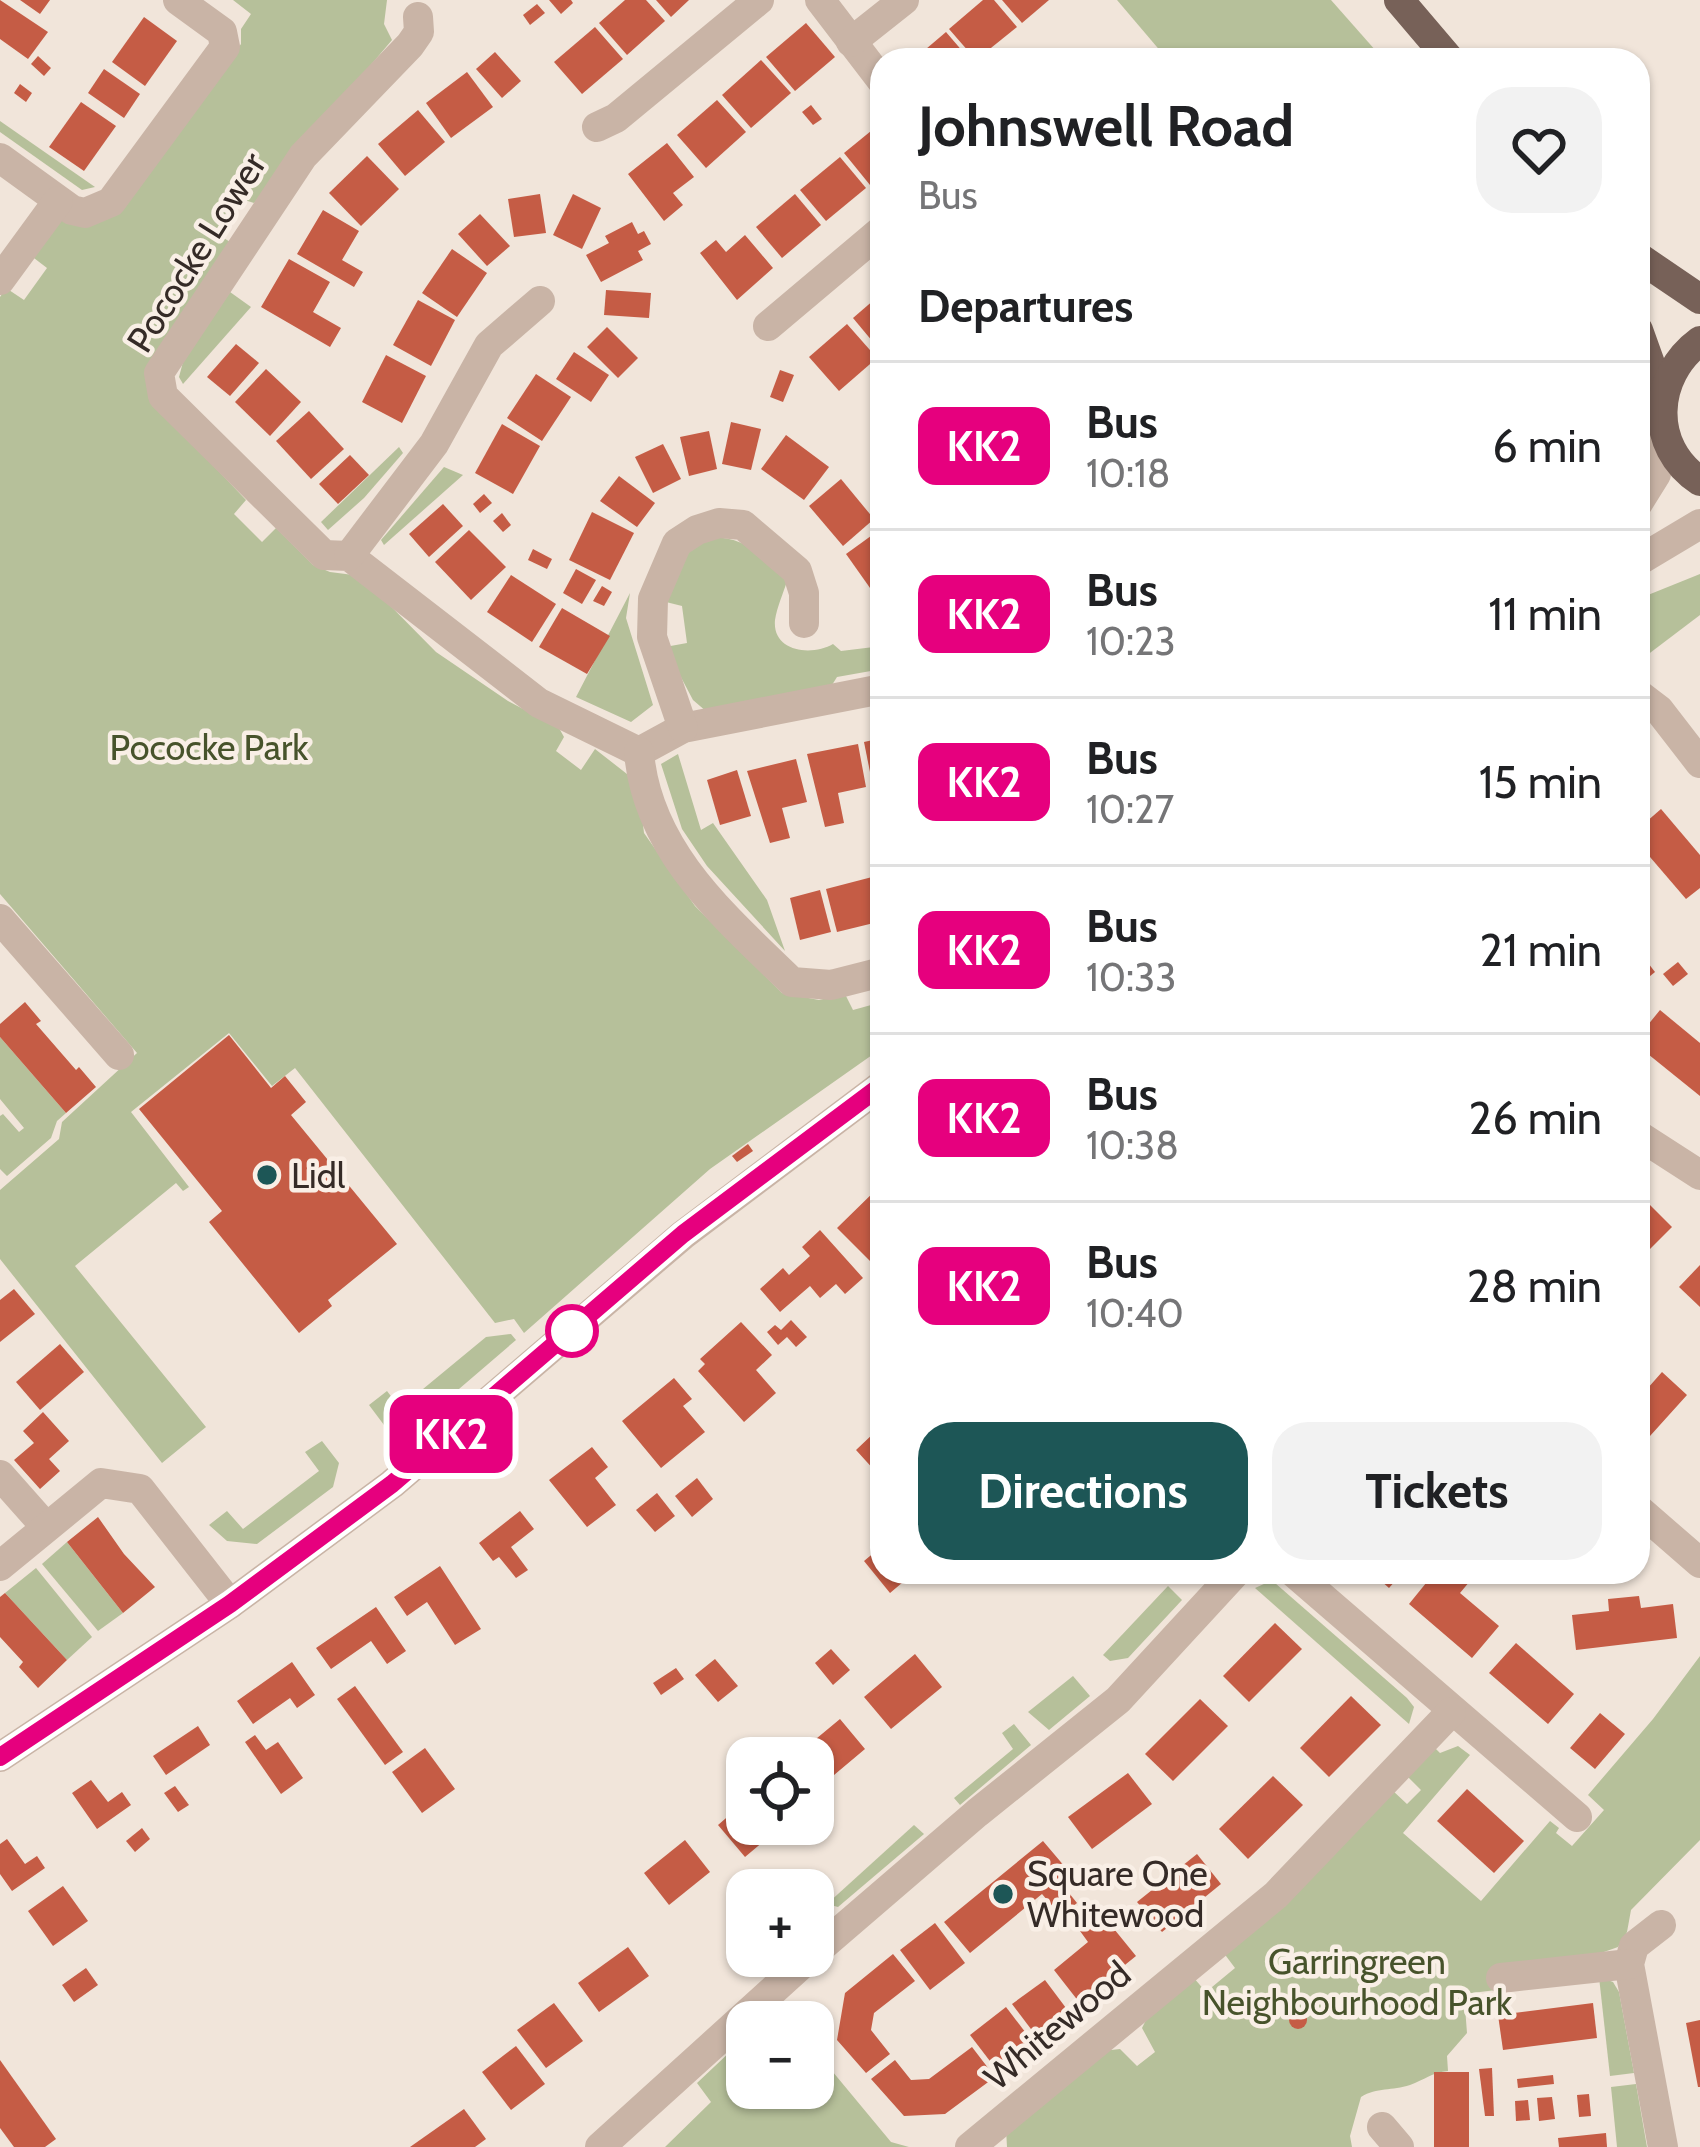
<!DOCTYPE html>
<html lang="en">
<head>
<meta charset="utf-8">
<style>
	:root { --surface:#fff; --page:#f2f2f2; --text:#202124; --muted:#757577; --line:#e0e0e0; --accent:#1d5656 }
	body { margin:0; font-family:Cabin,sans-serif; background:var(--page); color:var(--text); height:100vh; display:flex; flex-direction:column; font-size:45px; white-space:nowrap }
	* { box-sizing:border-box; margin:0 }
	p { font-size:39px; color:var(--muted) }
	.icon { flex:none; width:66px; height:66px; fill:none; stroke:currentColor; stroke-width:2; stroke-linecap:round; stroke-linejoin:round }
	.map { position:relative; flex:1; overflow:hidden }
	.sheet { position:absolute; left:870px; top:48px; width:780px; height:1536px; display:flex; flex-direction:column; background:var(--surface); border-radius:36px; box-shadow:0 3px 9px #0004 }
	.sheet>* { flex:none }
	.badge { padding:0 24px; border-radius:18px; font-size:42px; line-height:78px }
	.fabs { position:absolute; left:726px; top:1737px; display:grid; gap:24px }
	.fabs a { display:grid; place-items:center; width:108px; height:108px; border-radius:24px; background:var(--surface); box-shadow:0 3px 9px #0004; font-size:60px }
	.map>.badge { position:absolute; translate:-50% -50%; box-shadow:0 0 0 6px #fff }
	h2 { padding:0 48px; font-size:45px; line-height:108px }
	.round { display:grid; place-items:center; flex:none; width:126px; height:126px; border-radius:36px; background:var(--page) }
	.summary { display:flex; align-items:center; justify-content:space-between; height:204px; padding:0 48px }
	h1 { font-size:57px; font-weight:700; line-height:90px }
	.button { display:flex; gap:24px; margin-top:auto; padding:24px 48px }
	.button a { flex:1; height:138px; border-radius:36px; background:var(--accent); color:#fff; font-size:48px; font-weight:700; line-height:138px; text-align:center }
	.button a+a { background:var(--page); color:var(--text) }
	ul { padding:0; list-style:none }
	li { display:flex; align-items:center; gap:36px; height:168px; padding:0 48px; border-top:3px solid var(--line) }
	li div { flex:1 }
	li b { display:block; font-size:45px }
	li em { font-style:normal }
	li .badge { min-width:132px; font-weight:700; text-align:center }
	.map>svg:first-child { display:block }
</style>
</head>
<body>
<div class="map">
<svg width="1700" height="2147" viewBox="0 0 1700 2147">
	<rect width="100%" height="100%" fill="#f1e5da"/>
	<!-- green -->
	<g fill="#b6c09a">
		<path d="M233 0H387L384 24 392 40 254 203 235 197 215 232 233 244 154 403 246 500 234 514 262 542 276 528 313 565 330 572 361 576 436 652 508 701 559 728 564 737 556 751 581 770 595 749 627 774 640 799 644 833 695 906 782 993 819 1000 845 994 853 1010 882 1002V1048L710 1169 524 1333 514 1319 495 1323 295 1068 272 1086 229 1033 131 1112 189 1187 183 1191 176 1183 75 1266 206 1427 162 1463 0 1259V1190L59 1139 62 1122 137 1053 0 894V297L6 288 24 300 47 268 30 255 57 217C84 228 102 225 123 206L241 44V29L251 14Z"/>
		<polygon points="1117,0 1331,0 1384,60 1168,60"/>
		<polygon points="0,121 95,187 82,190 0,132"/>
		<polygon points="230,292 251,307 183,384 179,377 183,362"/>
		<polygon points="399,447 403,453 364,498 328,530 321,522"/>
		<polygon points="444,467 463,475 384,545 381,540"/>
		<path d="M708 537C746 536 763 556 787 581 783 594 777 607 775 620 772 653 813 656 833 644L841 651 882 646V669L837 677 832 685 707 712 693 700 665 647 687 643 682 606 666 602 690 549Z"/>
		<polygon points="1700,574 1700,615 1638,662 1638,599"/>
		<polygon points="630,593 626,618 653,705 631,722 576,697"/>
		<polygon points="678,754 701,830 713,823 767,900 785,951 707,866 682,829 661,764"/>
		<polygon points="0,1037 66,1113 57,1121 51,1138 7,1176 0,1169 0,1116 3,1114 19,1132 24,1128 0,1099"/>
		<polygon points="511,1334 516,1340 417,1425 384,1425 369,1405 387,1391 400,1408 486,1337"/>
		<polygon points="322,1441 339,1463 333,1487 257,1544 227,1541 209,1525 227,1511 243,1529 319,1471 305,1452"/>
		<polygon points="67,1542 123,1613 98,1631 42,1564"/>
		<polygon points="36,1568 92,1637 67,1660 5,1593"/>
		<polygon points="1266,1583 1275,1583 1407,1698 1414,1707 1409,1724 1255,1588"/>
		<polygon points="1168,1586 1182,1600 1128,1658 1110,1661 1103,1655"/>
		<path d="M1700 1656V1840L1631 1910 1627 1932 1618 1947 1496 1990 1464 1994 1467 2033 1447 2056 1448 2071C1433 2072 1424 2080 1410 2085 1392 2091 1377 2087 1361 2097L1350 2136 1352 2147H1007L1006 2129 1102 2051 1120 2049 1137 2066 1155 2052 1142 2028 1150 2012 1193 1977 1206 1992 1235 1968 1223 1952 1392 1790 1407 1804 1421 1790 1406 1775 1433 1746 1440 1753 1458 1746 1470 1755 1403 1833 1481 1901 1550 1821 1559 1828 1556 1833 1572 1846 1604 1810 1588 1795 1653 1719Z"/>
		<polygon points="1073,1676 1090,1696 1049,1730 1028,1712"/>
		<polygon points="1014,1724 1031,1745 960,1805 954,1798 1013,1749 1002,1733"/>
		<polygon points="914,1825 924,1834 838,1907 827,1904"/>
		<polygon points="1599,1977 1613,1982 1619,1992 1634,2073 1610,2076"/>
		<polygon points="813,2048 891,2142 909,2147 665,2147 711,2102 697,2083 733,2049 747,2064 747,2088 813,2088"/>
		<polygon points="1636,2084 1647,2147 1617,2147 1611,2087"/>
	</g>
	<!-- building -->
	<g fill="#c55c45">
		<polygon points="0,0 48,32 28,59 0,39"/>
		<polygon points="20,0 50,0 40,14"/>
		<polygon points="549,0 571,0 573,3 561,14"/>
		<polygon points="625,0 646,0 665,21 627,55 599,23"/>
		<polygon points="656,0 689,0 671,17"/>
		<polygon points="983,0 994,0 1017,27 976,60 949,29"/>
		<polygon points="1002,0 1049,0 1022,23"/>
		<polygon points="537,4 545,13 530,25 523,15"/>
		<polygon points="144,17 177,41 145,86 112,62"/>
		<polygon points="806,23 835,57 795,91 766,57"/>
		<polygon points="595,27 623,59 582,94 554,62"/>
		<polygon points="946,32 970,60 914,60 926,49"/>
		<polygon points="495,52 521,81 502,98 476,69"/>
		<polygon points="38,56 51,68 44,76 31,64"/>
		<polygon points="761,60 791,93 751,128 722,95"/>
		<polygon points="104,69 140,94 124,118 88,93"/>
		<polygon points="467,72 493,107 451,138 426,103"/>
		<polygon points="20,84 32,93 26,102 14,93"/>
		<polygon points="717,100 746,132 706,168 677,135"/>
		<polygon points="81,102 116,126 84,171 49,147"/>
		<polygon points="811,105 822,119 813,125 802,112"/>
		<polygon points="418,110 445,142 405,176 378,144"/>
		<polygon points="882,122 882,175 870,185 844,153"/>
		<polygon points="667,143 694,177 673,193 683,205 664,221 628,174"/>
		<polygon points="367,156 399,189 361,226 329,193"/>
		<polygon points="840,157 866,188 826,221 800,190"/>
		<polygon points="540,194 546,233 514,237 508,199"/>
		<polygon points="573,194 601,208 582,249 553,235"/>
		<polygon points="795,194 821,225 782,258 756,227"/>
		<polygon points="323,210 359,231 342,260 363,272 354,287 297,254"/>
		<polygon points="480,214 510,246 487,266 458,234"/>
		<polygon points="632,222 638,234 644,231 651,244 638,251 643,260 601,282 586,255 609,243 605,236"/>
		<polygon points="745,235 773,268 737,300 700,253 716,240 726,252"/>
		<polygon points="452,249 487,273 457,317 422,293"/>
		<polygon points="289,259 330,282 313,312 341,328 330,347 261,307"/>
		<polygon points="606,290 651,293 649,318 604,315"/>
		<polygon points="882,293 882,345 878,348 853,318"/>
		<polygon points="418,300 455,320 431,366 393,345"/>
		<polygon points="847,324 877,358 839,391 809,357"/>
		<polygon points="607,327 638,358 618,378 587,347"/>
		<polygon points="236,344 259,363 230,396 207,377"/>
		<polygon points="574,352 609,375 591,402 556,379"/>
		<polygon points="386,355 426,376 402,423 362,402"/>
		<polygon points="266,369 301,402 270,436 235,402"/>
		<polygon points="780,370 794,375 783,402 770,397"/>
		<polygon points="536,374 571,397 542,441 507,418"/>
		<polygon points="309,411 344,449 311,479 276,441"/>
		<polygon points="731,422 761,429 751,470 722,464"/>
		<polygon points="502,424 540,446 513,494 475,473"/>
		<polygon points="709,431 717,469 689,476 680,437"/>
		<polygon points="786,435 829,467 804,500 761,469"/>
		<polygon points="663,444 681,479 653,493 635,457"/>
		<polygon points="350,455 369,475 338,504 319,484"/>
		<polygon points="619,476 655,503 637,527 600,501"/>
		<polygon points="841,479 874,519 843,546 809,506"/>
		<polygon points="484,494 492,503 480,513 473,504"/>
		<polygon points="443,504 463,526 429,557 409,534"/>
		<polygon points="592,512 634,533 610,580 569,560"/>
		<polygon points="502,513 511,525 503,532 493,521"/>
		<polygon points="882,528 882,591 875,595 846,554"/>
		<polygon points="469,530 506,567 471,600 435,562"/>
		<polygon points="533,549 552,559 547,569 528,560"/>
		<polygon points="576,569 596,580 582,604 563,593"/>
		<polygon points="511,575 556,604 532,642 487,612"/>
		<polygon points="602,586 612,592 604,606 593,601"/>
		<polygon points="562,608 610,636 587,674 539,647"/>
		<polygon points="882,738 882,785 873,787 864,742"/>
		<polygon points="858,744 866,787 838,793 844,823 825,827 807,754"/>
		<polygon points="796,759 807,802 782,808 790,838 770,843 747,771"/>
		<polygon points="737,770 751,816 720,825 707,780"/>
		<polygon points="1661,809 1700,855 1700,888 1686,899 1638,843 1638,829"/>
		<polygon points="876,876 882,921 837,932 826,889"/>
		<polygon points="820,890 831,932 800,940 790,898"/>
		<polygon points="1638,950 1655,972 1638,986"/>
		<polygon points="1678,962 1688,974 1673,986 1663,974"/>
		<polygon points="25,1002 41,1021 36,1024 76,1070 79,1067 96,1087 66,1113 0,1037 0,1024"/>
		<polygon points="1660,1010 1700,1043 1700,1096 1638,1046 1638,1037"/>
		<polygon points="229,1035 271,1088 285,1076 306,1102 291,1115 397,1244 328,1300 332,1306 299,1333 209,1222 222,1211 139,1109"/>
		<polygon points="748,1144 753,1151 737,1162 732,1156"/>
		<polygon points="882,1184 882,1217 871,1228 882,1234 882,1265 878,1269 837,1228"/>
		<polygon points="1638,1193 1672,1227 1649,1250 1638,1240"/>
		<polygon points="820,1230 863,1278 845,1294 836,1284 820,1298 810,1286 780,1312 760,1289 783,1268 789,1275 810,1256 802,1247"/>
		<polygon points="1700,1265 1700,1307 1679,1287"/>
		<polygon points="14,1289 35,1314 0,1342 0,1300"/>
		<polygon points="791,1320 807,1337 796,1347 787,1337 778,1345 767,1332 775,1325 781,1330"/>
		<polygon points="741,1322 772,1355 756,1370 776,1393 744,1422 698,1371 705,1364 700,1359"/>
		<polygon points="60,1344 84,1372 40,1410 16,1382"/>
		<polygon points="1662,1372 1687,1395 1650,1436 1638,1425 1638,1381 1647,1389"/>
		<polygon points="674,1378 692,1399 683,1406 705,1432 661,1468 622,1421"/>
		<polygon points="43,1412 69,1441 49,1459 60,1471 40,1489 14,1460 34,1443 23,1431"/>
		<polygon points="875,1432 882,1440 882,1487 872,1475 876,1472 856,1450"/>
		<polygon points="592,1447 608,1467 595,1478 616,1505 587,1527 549,1480"/>
		<polygon points="697,1478 713,1499 692,1517 675,1496"/>
		<polygon points="657,1493 675,1516 655,1532 636,1510"/>
		<polygon points="520,1511 534,1529 511,1547 528,1570 516,1578 499,1557 493,1561 479,1543"/>
		<polygon points="98,1517 124,1554 155,1587 123,1613 67,1542"/>
		<polygon points="882,1546 882,1572 915,1572 890,1593 864,1561"/>
		<polygon points="440,1566 481,1629 455,1645 427,1602 407,1616 394,1597"/>
		<polygon points="1371,1572 1403,1572 1389,1588"/>
		<polygon points="1435,1572 1449,1584 1461,1572 1470,1581 1460,1593 1499,1626 1472,1658 1409,1604"/>
		<polygon points="5,1593 67,1660 38,1688 19,1667 23,1662 0,1637 0,1597"/>
		<polygon points="1639,1596 1641,1608 1673,1604 1677,1638 1576,1650 1572,1615 1609,1611 1608,1599"/>
		<polygon points="376,1607 406,1651 387,1664 371,1641 331,1669 316,1648"/>
		<polygon points="1275,1623 1302,1649 1249,1702 1223,1676"/>
		<polygon points="1516,1643 1574,1694 1548,1724 1489,1673"/>
		<polygon points="831,1649 850,1670 833,1685 815,1663"/>
		<polygon points="915,1654 942,1687 891,1729 864,1697"/>
		<polygon points="715,1659 738,1686 718,1702 695,1675"/>
		<polygon points="292,1662 315,1695 297,1708 290,1698 253,1724 237,1701"/>
		<polygon points="676,1668 684,1679 661,1695 653,1683"/>
		<polygon points="355,1686 403,1752 385,1765 337,1699"/>
		<polygon points="1351,1696 1381,1725 1329,1777 1300,1748"/>
		<polygon points="1200,1699 1228,1726 1173,1781 1145,1754"/>
		<polygon points="1600,1713 1625,1734 1595,1769 1570,1748"/>
		<polygon points="840,1719 865,1749 815,1791 813,1758 793,1758"/>
		<polygon points="198,1726 210,1745 166,1775 153,1756"/>
		<polygon points="255,1735 266,1750 278,1742 303,1778 281,1794 245,1742"/>
		<polygon points="425,1748 455,1789 422,1813 392,1772"/>
		<polygon points="1128,1773 1152,1804 1092,1849 1068,1817"/>
		<polygon points="1273,1776 1303,1805 1248,1859 1219,1829"/>
		<polygon points="91,1780 108,1802 122,1792 131,1805 97,1829 72,1793"/>
		<polygon points="175,1786 189,1805 178,1812 164,1793"/>
		<polygon points="1467,1789 1524,1841 1494,1873 1437,1821"/>
		<polygon points="747,1800 747,1824 784,1824 745,1857 718,1825"/>
		<polygon points="142,1828 150,1839 135,1852 126,1841"/>
		<polygon points="7,1839 25,1864 37,1856 45,1868 12,1891 0,1874 0,1844"/>
		<polygon points="685,1840 710,1872 669,1905 644,1873"/>
		<polygon points="1043,1841 1071,1874 1061,1883 1077,1903 1061,1916 1042,1894 970,1953 944,1922"/>
		<polygon points="1197,1854 1221,1884 1162,1932 1137,1902"/>
		<polygon points="63,1886 88,1921 53,1946 28,1911"/>
		<polygon points="1094,1920 1102,1930 1110,1924 1136,1956 1079,2002 1054,1970 1088,1942 1080,1931"/>
		<polygon points="935,1923 965,1963 930,1990 900,1950"/>
		<polygon points="628,1947 649,1976 599,2012 578,1983"/>
		<polygon points="893,1954 915,1981 874,2013 871,2030 890,2054 866,2073 837,2040 845,1993"/>
		<polygon points="86,1968 98,1985 74,2002 62,1985"/>
		<polygon points="1045,1980 1069,2012 1037,2037 1012,2004"/>
		<polygon points="554,2003 583,2041 546,2068 517,2030"/>
		<polygon points="1593,2003 1597,2038 1503,2050 1498,2015"/>
		<polygon points="1006,2007 1032,2041 996,2069 970,2035"/>
		<circle cx="1298" cy="2020" r="9"/>
		<polygon points="1700,2020 1700,2087 1698,2087 1686,2023"/>
		<polygon points="516,2046 545,2084 511,2110 482,2072"/>
		<polygon points="972,2047 995,2077 945,2114 904,2116 871,2079 895,2060 911,2080 929,2079"/>
		<polygon points="0,2060 56,2139 45,2147 14,2147 0,2128"/>
		<polygon points="1492,2068 1494,2116 1485,2116 1479,2069"/>
		<rect x="1434" y="2072" width="35" height="75"/>
		<polygon points="1553,2075 1554,2084 1518,2088 1517,2079"/>
		<polygon points="1589,2094 1591,2116 1579,2117 1577,2095"/>
		<polygon points="1552,2097 1555,2119 1539,2121 1537,2098"/>
		<polygon points="1528,2100 1530,2120 1516,2121 1515,2101"/>
		<polygon points="464,2109 486,2139 475,2147 410,2147"/>
		<polygon points="1606,2133 1607,2147 1559,2147 1558,2138"/>
	</g>
	<g fill="none" stroke-linecap="round" stroke-linejoin="round">
		<!-- minor -->
		<g stroke="#c9b4a6" stroke-width="30">
			<polyline points="820,0 882,81"/>
			<polyline points="418,17 419,32 410,45 303,156 159,373 163,396 324,555 349,556 539,703 639,752 683,728 882,689"/>
			<polyline points="851,42 904,0"/>
			<polyline points="597,127 616,118 759,0"/>
			<polyline points="0,158 72,210 85,213 111,202 225,47 222,32 178,0"/>
			<polyline points="0,280 58,201"/>
			<polyline points="768,326 882,230"/>
			<polyline points="1638,503 1656,474 1662,428"/>
			<polyline points="349,556 434,444 489,345 540,301"/>
			<polyline points="1638,561 1700,524"/>
			<polyline points="1638,694 1659,710 1700,763"/>
			<polyline points="683,728 652,637 653,599 677,543 697,530 719,523 743,525 797,571 804,593 804,623"/>
			<path d="M639 752C647 851 725 917 792 982L831 985 882 972"/>
			<polyline points="0,919 119,1055"/>
			<polyline points="1638,1135 1700,1175"/>
			<polyline points="0,1475 46,1527"/>
			<polyline points="1638,1509 1700,1563"/>
			<polyline points="0,1566 101,1483 140,1489 230,1604"/>
			<polyline points="1293,1572 1577,1817"/>
			<polyline points="0,1757 230,1604 392,1484 683,1235 882,1085"/>
			<polyline points="1661,1925 1634,1946 1629,1964 1663,2147"/>
			<polyline points="813,1954 977,1813 1118,1700 1236,1572"/>
			<polyline points="1501,1978 1629,1964"/>
			<polyline points="1382,2127 1399,2147"/>
			<polyline points="600,2147 811,1956"/>
			<polyline points="970,2147 1276,1895 1451,1712"/>
		</g>
		<!-- major -->
		<g stroke="#776158" stroke-width="30">
			<polyline points="1399,0 1450,60"/>
			<polyline points="1638,257 1700,299"/>
			<polyline points="1638,330 1662,397"/>
			<path d="M1700 341C1652 376 1648 447 1700 481"/>
		</g>
	</g>
	<g fill="none" stroke-linecap="round" stroke-linejoin="round">
		<defs>
			<polyline id="line" points="0,1757 230,1604 392,1484 683,1234 882,1085"/>
		</defs>
		<!-- line casing -->
		<use href="#line" stroke="#fff" stroke-width="27"/>
		<!-- line -->
		<use href="#line" stroke="#e6007e" stroke-width="18"/>
	</g>
	<!-- markers -->
	<g fill="#1d5656" stroke="#f9efe6" stroke-width="4.5">
		<circle cx="267" cy="1175" r="12"/>
		<circle cx="1003" cy="1894" r="12"/>
	</g>
	<circle fill="#fff" stroke="#e6007e" stroke-width="6" cx="572" cy="1331" r="24"/>
	<g text-anchor="middle" dominant-baseline="central" stroke-width="9" stroke-linejoin="round" paint-order="stroke">
		<!-- street labels -->
		<g font-size="36" fill="#352b27" stroke="#f9efe6">
			<text transform="translate(196 252) rotate(-58)">Pococke Lower</text>
			<text transform="translate(1057 2025) rotate(-40)">Whitewood</text>
		</g>
		<!-- park labels -->
		<g font-size="36" fill="#47532b" stroke="#f9efe6">
			<text x="209" y="747">Pococke Park</text>
			<text x="1357" y="1961">Garringreen<tspan x="1357" dy="41">Neighbourhood Park</tspan></text>
		</g>
		<!-- poi labels -->
		<g font-size="36" fill="#352b27" stroke="#f9efe6" text-anchor="start">
			<text x="291" y="1175">Lidl</text>
			<text x="1027" y="1873">Square One<tspan x="1027" dy="41">Whitewood</tspan></text>
		</g>
	</g>
</svg>
<div class="fabs">
<a><svg class="icon" aria-label="locate" viewBox="0 0 24 24"><circle cx="12" cy="12" r="6"/><path d="M12 2v4M12 18v4M2 12h4M18 12h4"/></svg></a>
<a>+</a>
<a>−</a>
</div>
<b class="badge" style="left:451px;top:1434px;background:#e6007e;color:#fff">KK2</b>
<section class="sheet">
<div class="summary"><div><h1>Johnswell Road</h1><p>Bus</p></div><a class="round"><svg class="icon" aria-label="heart" viewBox="0 0 24 24"><path d="M12 20l-8-8c-3-5 5-10 8-4 3-6 11-1 8 4z"/></svg></a></div>
<h2>Departures</h2>
<ul>
<li><span class="badge" style="background:#e6007e;color:#fff">KK2</span><div><b>Bus</b><p>10:18</p></div><em>6 min</em></li>
<li><span class="badge" style="background:#e6007e;color:#fff">KK2</span><div><b>Bus</b><p>10:23</p></div><em>11 min</em></li>
<li><span class="badge" style="background:#e6007e;color:#fff">KK2</span><div><b>Bus</b><p>10:27</p></div><em>15 min</em></li>
<li><span class="badge" style="background:#e6007e;color:#fff">KK2</span><div><b>Bus</b><p>10:33</p></div><em>21 min</em></li>
<li><span class="badge" style="background:#e6007e;color:#fff">KK2</span><div><b>Bus</b><p>10:38</p></div><em>26 min</em></li>
<li><span class="badge" style="background:#e6007e;color:#fff">KK2</span><div><b>Bus</b><p>10:40</p></div><em>28 min</em></li>
</ul>
<div class="button"><a>Directions</a><a>Tickets</a></div>
</section>
</div>
</body>
</html>
